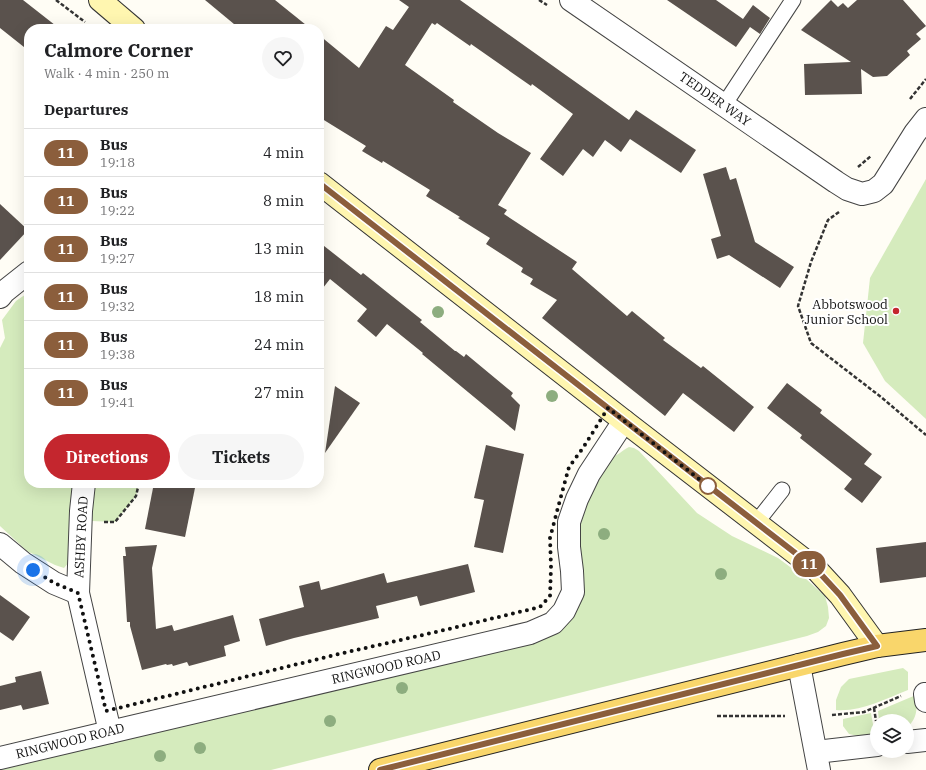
<!DOCTYPE html>
<html lang="en">
<head>
<meta charset="utf-8">
<style>
	:root { --surface:#fff; --page:#f6f6f6; --text:#202124; --muted:#757577; --line:#e0e0e0; --accent:#c4262e }
	body { margin:0; font-family:"IBM Plex Serif",serif; background:var(--page); color:var(--text); height:100vh; display:flex; flex-direction:column; font-size:15px; white-space:nowrap }
	* { box-sizing:border-box; margin:0 }
	p { font-size:13px; color:var(--muted) }
	.icon { flex:none; width:22px; height:22px; fill:none; stroke:currentColor; stroke-width:2; stroke-linecap:round; stroke-linejoin:round }
	.map { position:relative; flex:1; overflow:hidden }
	.drawer { position:absolute; left:24px; top:24px; width:300px; height:464px; display:flex; flex-direction:column; background:var(--surface); border-radius:16px; box-shadow:0 4px 16px #0002 }
	.drawer>* { flex:none }
	.badge { padding:0 8px; border-radius:13px; font-size:14px; line-height:26px }
	.controls { position:absolute; left:870px; top:714px; display:grid; gap:8px }
	.controls a { display:grid; place-items:center; width:44px; height:44px; border-radius:50%; background:var(--surface); box-shadow:0 4px 16px #0002; font-size:20px }
	.you { position:absolute; width:20px; height:20px; margin:-10px; border:3px solid #fff; border-radius:50%; background:#1a73e8; box-shadow:0 0 0 6px #1a73e833 }
	.map>.badge { position:absolute; translate:-50% -50%; box-shadow:0 0 0 2px #fff }
	h2 { padding:0 20px; font-size:15px; line-height:36px }
	.round { display:grid; place-items:center; flex:none; width:42px; height:42px; border-radius:21px; background:var(--page) }
	.head { display:flex; align-items:center; justify-content:space-between; height:68px; padding:0 20px }
	h1 { font-size:19px; font-weight:800; line-height:30px }
	.action { display:flex; gap:8px; margin-top:auto; padding:8px 20px }
	.action a { flex:1; height:46px; border-radius:24px; background:var(--accent); color:#fff; font-size:16px; font-weight:800; line-height:46px; text-align:center }
	.action a+a { background:var(--page); color:var(--text) }
	ul { padding:0; list-style:none }
	li { display:flex; align-items:center; gap:12px; height:48px; padding:0 20px; border-top:1px solid var(--line) }
	li div { flex:1 }
	li b { display:block; font-size:15px }
	li em { font-style:normal }
	li .badge { min-width:44px; font-weight:700; text-align:center }
	.map>svg:first-child { display:block }
</style>
</head>
<body>
<div class="map">
<svg width="926" height="770" viewBox="0 0 926 770">
	<rect width="100%" height="100%" fill="#fffdf5"/>
	<!-- green -->
	<g fill="#d5ebbd">
		<polygon points="926,179 926,419 885,381 863,343 870,278"/>
		<polygon points="29,292 29,483 73,483 70,561 64,568 55,565 27,551 0,526 0,348 5,338 2,320 16,301"/>
		<path d="M629 447 634 448 639 451 697 513 732 536 778 558 805 578 825 596 828 607 829 618 826 626 818 632 807 636 271 770H0L531 641 547 635 577 551 580 527 587 504 610 458C619 455 621 451 629 447Z"/>
		<polygon points="94,483 139,483 136,496 115,522 92,521"/>
		<path d="M903 668 908 672V690C885 699 861 712 836 710V700L841 687 849 679Z"/>
		<path d="M916 695C917 709 918 717 907 728V721H879L878 711Z"/>
		<polygon points="871,713 874,730 871,737 858,736 849,734 843,726 843,719"/>
	</g>
	<!-- building -->
	<g fill="#5a524d">
		<polygon points="0,0 23,0 60,29 29,29 29,51 0,28"/>
		<polygon points="205,0 275,0 311,29 240,29"/>
		<polygon points="399,0 460,0 629,120 636,110 696,150 681,173 630,139 621,152 605,140 593,157 583,149 563,176 540,159 573,114 532,84 531,86 471,44 470,46 437,23 435,25 432,23 405,65 454,100 453,102 498,133 531,153 498,205 507,210 504,214 577,262 572,269 627,316 632,311 665,338 663,340 701,368 703,366 754,407 734,432 683,393 665,416 542,318 557,300 530,284 533,279 521,272 523,268 486,244 490,238 458,218 460,217 426,196 430,190 383,161 382,163 362,151 366,146 319,117 319,35 359,68 386,26 393,30 409,7"/>
		<polygon points="667,0 716,0 743,19 753,5 770,18 760,34 750,27 736,47"/>
		<polygon points="831,0 838,7 843,3 848,8 857,0 903,0 926,26 916,34 921,39 907,51 910,55 887,76 873,77 861,69 862,94 805,95 804,64 851,62 801,30"/>
		<polygon points="726,167 730,180 736,178 755,242 794,267 780,288 729,255 717,259 711,239 721,236 703,174"/>
		<polygon points="0,204 28,230 0,260"/>
		<polygon points="319,242 361,275 363,273 422,320 420,322 455,351 456,351 464,357 466,354 513,393 511,396 520,405 515,431 422,354 423,353 387,324 376,337 357,321 367,309 330,279 319,293"/>
		<polygon points="787,383 822,410 820,413 872,454 864,464 882,477 862,503 844,489 852,479 800,438 802,435 767,408"/>
		<polygon points="335,386 360,403 325,453"/>
		<polygon points="486,445 524,454 503,553 474,547 484,500 474,498"/>
		<polygon points="154,483 196,483 185,537 145,529"/>
		<polygon points="926,542 926,577 880,583 876,548"/>
		<polygon points="157,545 152,568 156,629 172,625 174,631 233,615 240,641 224,646 226,656 189,666 187,662 173,666 172,664 167,665 166,664 142,670 130,626 130,622 127,622 123,556 126,556 125,547"/>
		<polygon points="468,564 475,592 420,606 417,596 376,606 379,618 294,638 266,646 259,619 304,607 299,586 319,581 321,590 384,573 387,583"/>
		<polygon points="0,595 30,617 13,641 0,632"/>
		<polygon points="41,671 49,704 23,710 21,705 0,710 0,686 16,682 15,677"/>
	</g>
	<g fill="none" stroke-linecap="round" stroke-linejoin="round">
		<defs>
			<g id="lane">
				<polyline points="724,105 793,0"/>
				<polyline points="756,523 782,490"/>
			</g>
			<g id="street">
				<polyline points="571,0 836,182 847,189 862,194 874,191 883,184 915,133 926,119"/>
				<polyline points="0,297 4,292 29,272"/>
				<polyline points="84,483 81,511 78,593 110,732"/>
				<polyline points="0,544 23,563 54,583 78,593"/>
				<polyline points="799,665 819,770"/>
				<polyline points="925,694 926,701"/>
				<polyline points="907,742 926,740"/>
				<polyline points="816,752 877,745"/>
				<polyline points="0,758 110,732 530,633 553,623 564,611 573,592 572,571 569,547 569,522 577,499 589,474 624,421"/>
			</g>
			<g id="secondary">
				<polyline points="100,0 134,29"/>
				<polyline points="319,183 624,421 816,569 840,595 877,646"/>
			</g>
			<polyline id="primary" points="380,770 843,654 877,646 926,640"/>
		</defs>
		<!-- lane casing -->
		<use href="#lane" stroke="#444" stroke-width="17"/>
		<!-- street casing -->
		<use href="#street" stroke="#444" stroke-width="24"/>
		<!-- secondary casing -->
		<use href="#secondary" stroke="#333" stroke-width="24"/>
		<!-- primary casing -->
		<use href="#primary" stroke="#222" stroke-width="24"/>
		<!-- path -->
		<g stroke="#333" stroke-width="2.5" stroke-dasharray="4 2" stroke-linecap="butt">
			<polyline points="56,0 85,22"/>
			<polyline points="539,0 547,5"/>
			<polyline points="910,99 926,79"/>
			<polyline points="858,167 871,156"/>
			<polyline points="839,212 828,220 811,262 798,306 811,343 881,397 926,435"/>
			<polyline points="104,522 115,522 136,496 139,483"/>
			<polyline points="874,708 876,721"/>
			<polyline points="832,715 864,712 901,696"/>
			<polyline points="717,716 785,716"/>
		</g>
		<!-- lane -->
		<use href="#lane" stroke="#fff" stroke-width="15"/>
		<!-- street -->
		<use href="#street" stroke="#fff" stroke-width="22"/>
		<!-- secondary -->
		<use href="#secondary" stroke="#fff6b0" stroke-width="22"/>
		<!-- primary -->
		<use href="#primary" stroke="#f9d66b" stroke-width="22"/>
	</g>
	<!-- trees -->
	<g fill="#8dad7f">
		<circle cx="438" cy="312" r="6"/>
		<circle cx="552" cy="396" r="6"/>
		<circle cx="604" cy="534" r="6"/>
		<circle cx="721" cy="574" r="6"/>
		<circle cx="402" cy="688" r="6"/>
		<circle cx="330" cy="721" r="6"/>
		<circle cx="200" cy="748" r="6"/>
		<circle cx="160" cy="756" r="6"/>
	</g>
	<g fill="none" stroke-linecap="round" stroke-linejoin="round">
		<defs>
			<polyline id="line" points="319,183 608,408 816,569 840,595 877,646 843,654 380,770"/>
		</defs>
		<!-- line casing -->
		<use href="#line" stroke="#fff" stroke-width="9"/>
		<!-- line -->
		<use href="#line" stroke="#8b5e3c" stroke-width="6"/>
		<!-- walk -->
		<polyline stroke="#111" stroke-width="4" stroke-dasharray="0 7.2" points="33,570 54,583 78,593 106,711 343,653 436,632 540,607 550,596 551,567 550,538 560,500 569,467 583,448 608,408 708,486"/>
	</g>
	<!-- markers -->
	<circle fill="#c4262e" stroke="#fff" stroke-width="1.5" cx="896" cy="311" r="4"/>
	<circle fill="#fff" stroke="#8b5e3c" stroke-width="2" cx="708" cy="486" r="8"/>
	<g text-anchor="middle" dominant-baseline="central" stroke-width="4" stroke-linejoin="round" paint-order="stroke">
		<!-- street labels -->
		<g font-size="13" fill="#111" stroke="#fff">
			<text transform="translate(715 99) rotate(35)">TEDDER WAY</text>
			<text transform="translate(81 537) rotate(-87)">ASHBY ROAD</text>
			<text transform="translate(386 667) rotate(-13)">RINGWOOD ROAD</text>
			<text transform="translate(70 741) rotate(-14)">RINGWOOD ROAD</text>
		</g>
		<!-- poi labels -->
		<g font-size="13" fill="#111" stroke="#fff" text-anchor="end">
			<text x="888" y="304">Abbotswood<tspan x="888" dy="15">Junior School</tspan></text>
		</g>
	</g>
</svg>
<div class="controls">
<a><svg class="icon" aria-label="layers" viewBox="0 0 24 24"><path d="M12 4l9 5-9 5-9-5zM3 14l9 5 9-5"/></svg></a>
</div>
<div class="you" style="left:33px;top:570px"></div>
<b class="badge" style="left:809px;top:564px;background:#8b5e3c;color:#fff">11</b>
<section class="drawer">
<div class="head"><div><h1>Calmore Corner</h1><p>Walk · 4 min · 250 m</p></div><a class="round"><svg class="icon" aria-label="heart" viewBox="0 0 24 24"><path d="M12 20l-8-8c-3-5 5-10 8-4 3-6 11-1 8 4z"/></svg></a></div>
<h2>Departures</h2>
<ul>
<li><span class="badge" style="background:#8b5e3c;color:#fff">11</span><div><b>Bus</b><p>19:18</p></div><em>4 min</em></li>
<li><span class="badge" style="background:#8b5e3c;color:#fff">11</span><div><b>Bus</b><p>19:22</p></div><em>8 min</em></li>
<li><span class="badge" style="background:#8b5e3c;color:#fff">11</span><div><b>Bus</b><p>19:27</p></div><em>13 min</em></li>
<li><span class="badge" style="background:#8b5e3c;color:#fff">11</span><div><b>Bus</b><p>19:32</p></div><em>18 min</em></li>
<li><span class="badge" style="background:#8b5e3c;color:#fff">11</span><div><b>Bus</b><p>19:38</p></div><em>24 min</em></li>
<li><span class="badge" style="background:#8b5e3c;color:#fff">11</span><div><b>Bus</b><p>19:41</p></div><em>27 min</em></li>
</ul>
<div class="action"><a>Directions</a><a>Tickets</a></div>
</section>
</div>
</body>
</html>
